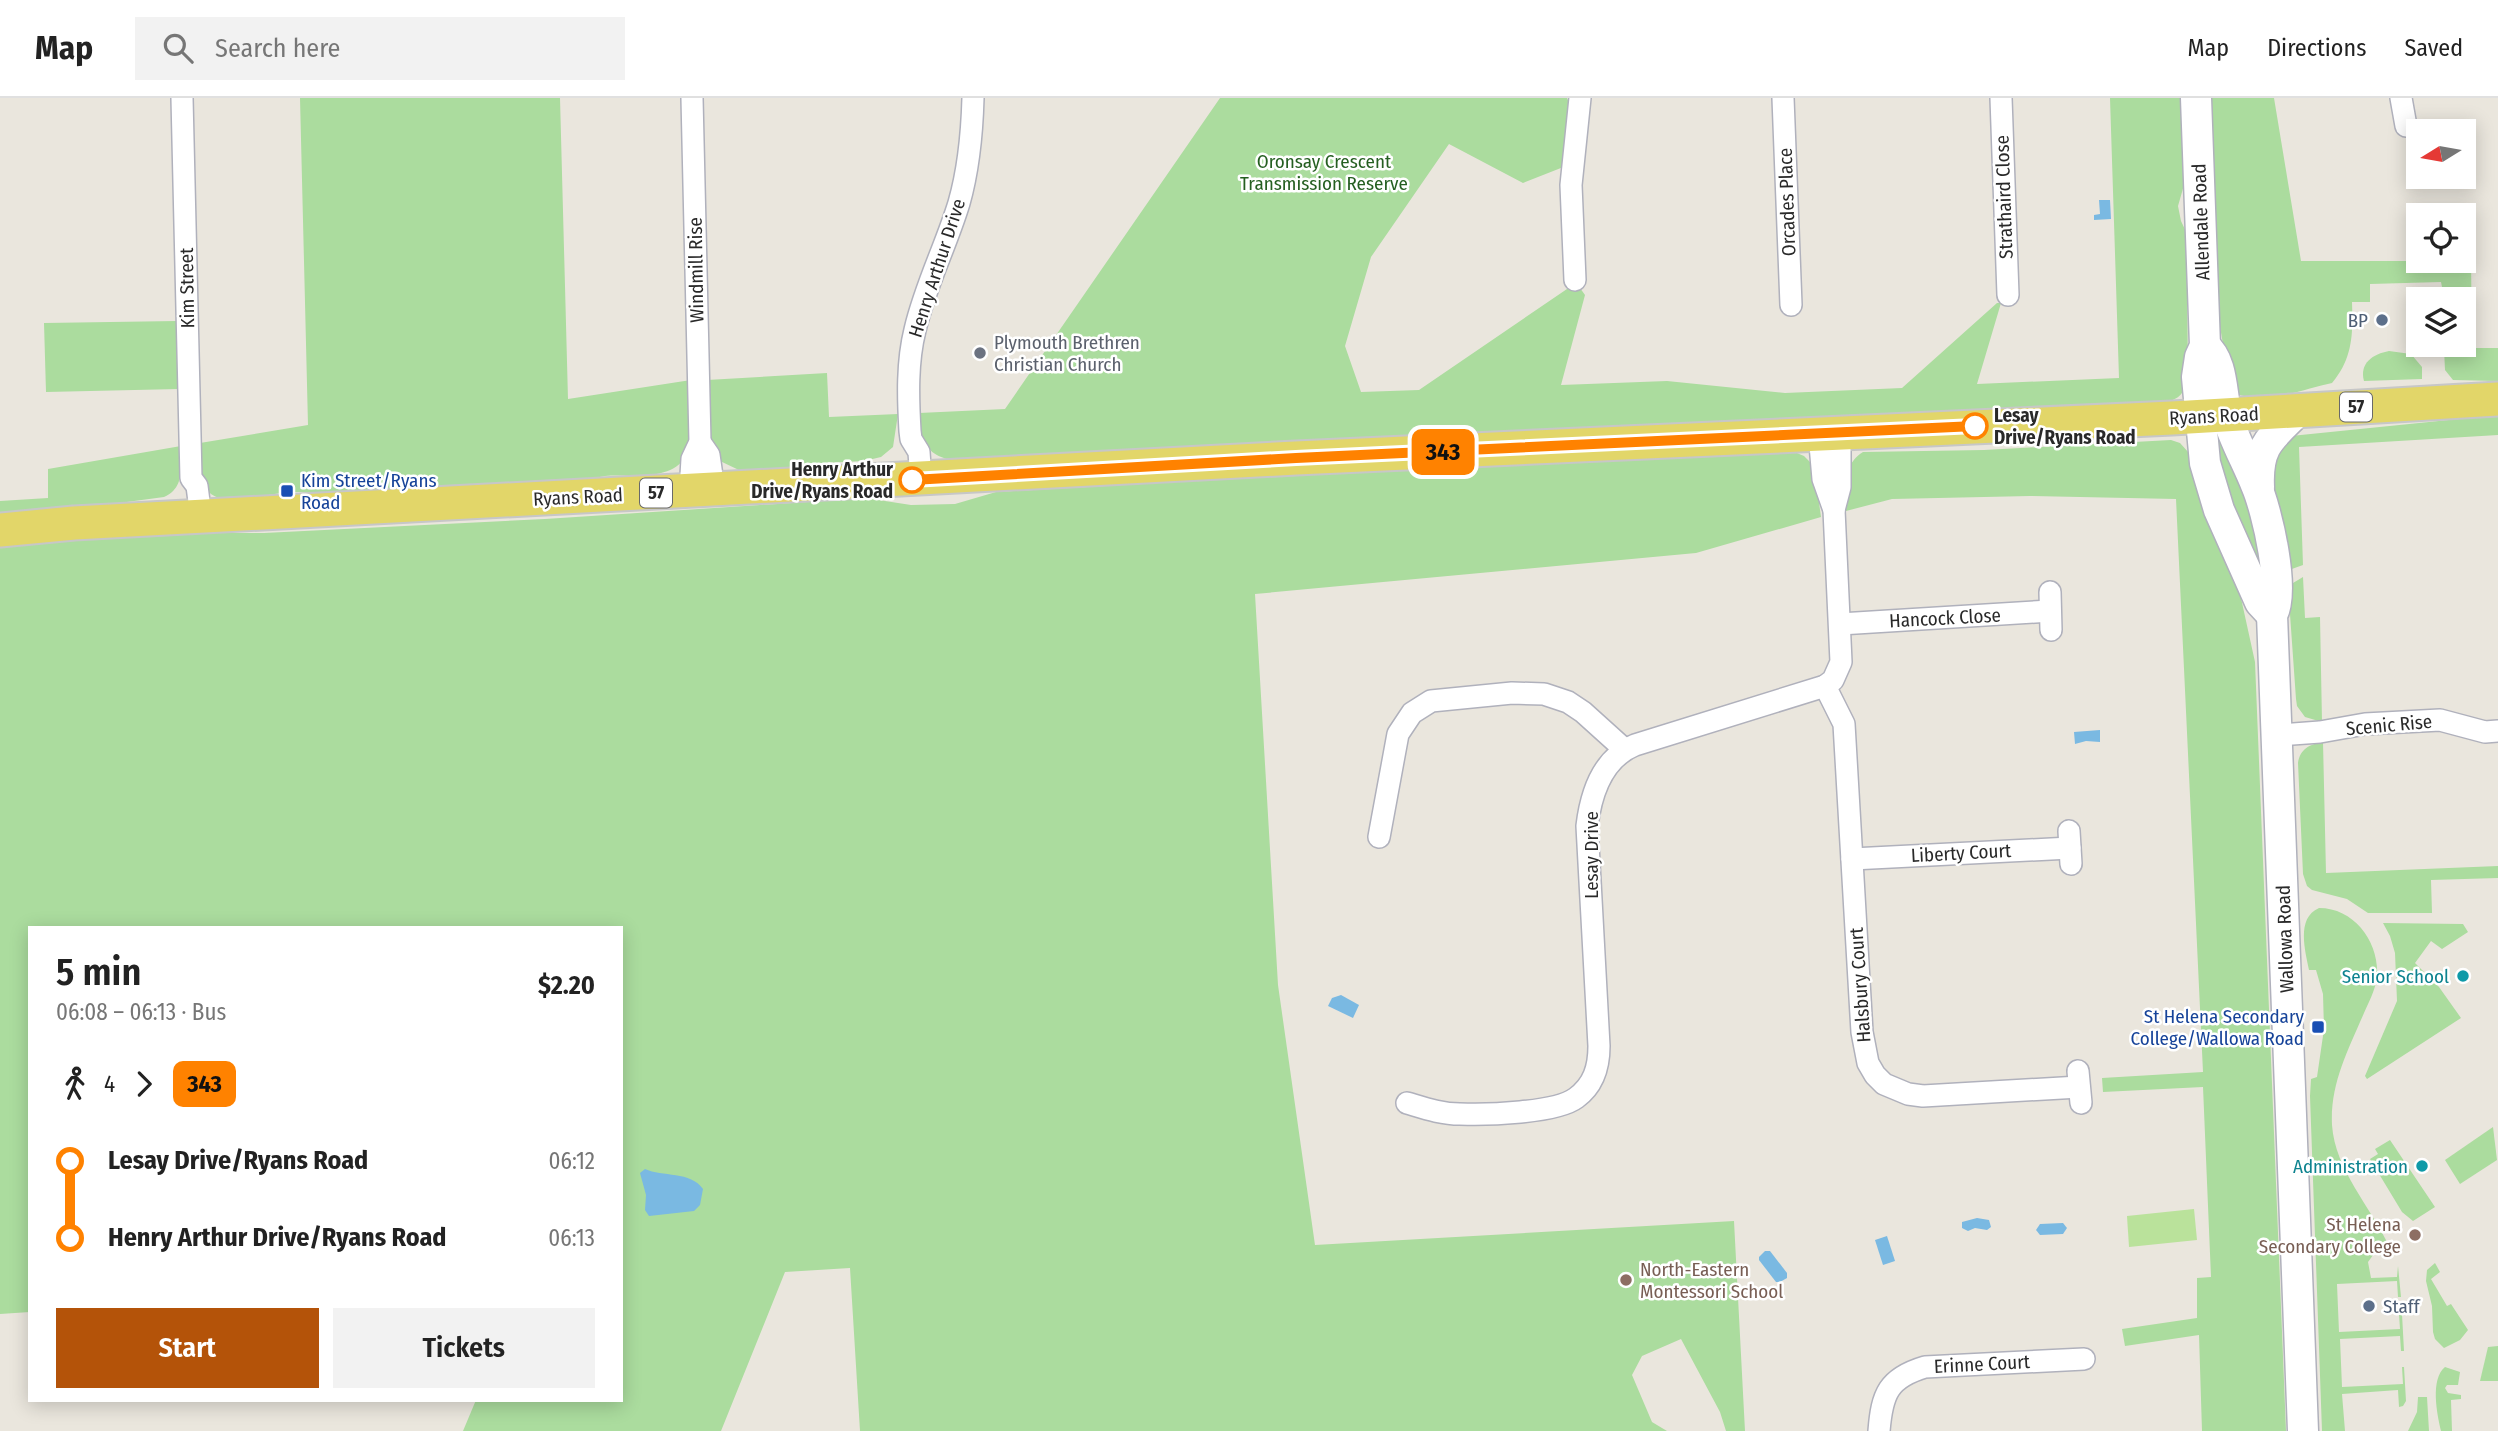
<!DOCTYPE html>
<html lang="en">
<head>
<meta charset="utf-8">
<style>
	:root { --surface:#fff; --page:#f2f2f2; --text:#222; --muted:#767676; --line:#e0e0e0; --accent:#b45309 }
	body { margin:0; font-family:"Fira Sans Condensed",sans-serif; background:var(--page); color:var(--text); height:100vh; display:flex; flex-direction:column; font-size:26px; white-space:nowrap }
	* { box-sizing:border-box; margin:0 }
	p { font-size:23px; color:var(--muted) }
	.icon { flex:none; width:38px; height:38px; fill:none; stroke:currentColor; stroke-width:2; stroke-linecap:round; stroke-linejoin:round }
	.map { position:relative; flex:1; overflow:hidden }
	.panel { position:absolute; left:28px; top:828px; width:595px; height:476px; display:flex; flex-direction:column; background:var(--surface); border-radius:0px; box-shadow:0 4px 18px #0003 }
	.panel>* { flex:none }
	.badge { padding:0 14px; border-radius:10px; font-size:24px; line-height:46px }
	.needle { width:46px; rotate:259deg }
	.buttons { position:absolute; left:2406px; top:21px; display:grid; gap:14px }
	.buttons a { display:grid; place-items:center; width:70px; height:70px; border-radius:0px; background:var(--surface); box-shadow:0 4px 18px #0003; font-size:35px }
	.map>.badge { position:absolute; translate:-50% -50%; box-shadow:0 0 0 4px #fff }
	.legs { display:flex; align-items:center; gap:10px; height:77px; padding:0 28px; font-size:23px }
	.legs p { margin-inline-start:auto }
	.head { display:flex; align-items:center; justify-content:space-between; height:119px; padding:0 28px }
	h1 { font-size:38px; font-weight:600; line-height:52px }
	.primary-button { display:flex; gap:14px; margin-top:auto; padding:14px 28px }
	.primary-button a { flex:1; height:80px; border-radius:0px; background:var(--accent); color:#fff; font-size:28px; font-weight:600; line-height:80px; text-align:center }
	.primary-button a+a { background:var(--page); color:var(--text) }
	ul { padding:0 28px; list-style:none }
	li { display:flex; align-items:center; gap:24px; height:77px; font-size:26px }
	li i { display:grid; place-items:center; width:10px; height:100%; margin:0 9px; background:currentColor }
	li i::after { content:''; width:18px; height:18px; margin:-9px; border:5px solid; border-radius:50%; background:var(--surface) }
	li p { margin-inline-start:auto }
	li:first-child i { background:linear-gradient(#0000 50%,currentColor 0) }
	li:last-child i { background:linear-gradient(currentColor 50%,#0000 0) }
	header { display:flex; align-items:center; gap:42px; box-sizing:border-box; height:98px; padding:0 35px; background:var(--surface); border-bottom:2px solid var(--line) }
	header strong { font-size:33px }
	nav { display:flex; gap:38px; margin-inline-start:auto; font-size:24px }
	.search { width:490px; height:63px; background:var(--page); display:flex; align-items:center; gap:18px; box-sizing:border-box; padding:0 24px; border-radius:0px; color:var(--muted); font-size:26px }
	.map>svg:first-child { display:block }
</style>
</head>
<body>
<header>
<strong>Map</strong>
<div class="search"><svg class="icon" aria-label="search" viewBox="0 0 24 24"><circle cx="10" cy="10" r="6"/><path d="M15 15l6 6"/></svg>Search here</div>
<nav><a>Map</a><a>Directions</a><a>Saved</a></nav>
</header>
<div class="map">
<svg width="2498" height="1333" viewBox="0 0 2498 1333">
	<rect width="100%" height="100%" fill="#eae6dd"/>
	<!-- green -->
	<g fill="#abdc9e">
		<path d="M300 0H560L568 301 691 282C691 301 694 346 683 362 668 383 627 376 605 378 593 380 580 383 568 386L320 397C289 387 252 405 221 400 214 399 208 395 204 388 198 375 200 359 200 345L308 327Z"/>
		<path d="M1220 0H1567L1571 10 1566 68 1523 85 1449 46 1371 159 1345 248 1361 294 1419 292 1567 191 1580 190 1585 197 1561 287 1667 283 1785 295 1902 290 1997 205H2001L1977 286 2119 280 2110 0H2181L2188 73 2178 108 2181 123 2188 138 2189 154 2187 181 2188 279C2185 291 2183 299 2170 303L952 362C924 357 921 340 919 315L1005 311Z"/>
		<path d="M2207 0H2274L2301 163H2464V161H2471L2472 250H2498V283L2453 282 2445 272 2444 251 2460 250 2461 247H2464L2462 189H2442L2441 184 2370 186V204H2352C2353 236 2353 260 2332 285 2303 291 2264 308 2235 295 2207 205 2211 94 2207 0Z"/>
		<polygon points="177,223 179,291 46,294 44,225"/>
		<path d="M2389 253 2411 256 2422 269V281L2364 283C2359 265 2373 256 2389 253Z"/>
		<polygon points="827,275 829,319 898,316 893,349 881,359 864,363 802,366 785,373 753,375 741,373 720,363 709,344 707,282"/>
		<polygon points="2498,317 2498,337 2299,349 2303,467 2289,472 2268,382 2282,339"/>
		<polygon points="2217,341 2220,341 2254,408 2262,480 2221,377"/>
		<path d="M2171 342 2180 345 2189 355 2239 491 2255 564 2286 1333H2202L2199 1237 2125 1248 2122 1231 2197 1220V1180L2211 1179 2203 989 2103 994 2102 980 2203 974 2176 401 2030 398 1892 401 1846 413C1846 391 1842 367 1863 354L1984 352Z"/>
		<path d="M181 348C181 368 185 390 164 399L0 421V403L48 400V371Z"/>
		<polygon points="1785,350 1804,358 1814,368 1821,419 1696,455 1255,496 1278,887 1315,1147 1734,1123 1745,1333 1726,1333 1720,1314 1681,1241 1642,1258 1632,1277 1652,1324 1667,1333 860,1333 850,1170 785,1174 721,1333 463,1333 476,1302 621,1302 621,830 30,830 30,1214 0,1216 0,446 36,441 192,435 264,435 545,421 822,403 872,401 911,407 955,406 996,394"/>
		<polygon points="2303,479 2305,520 2320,519 2322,624 2305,619 2297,608 2296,601 2288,488"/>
		<path d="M2323 644 2326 775 2498 768V780L2431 782 2432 815H2368L2347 801 2312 792 2307 788 2303 776 2298 665C2300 651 2310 646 2323 644Z"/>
		<path d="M2319 810C2355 810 2380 845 2377 880 2375 892 2369 904 2364 915 2348 952 2330 986 2332 1027 2335 1072 2371 1109 2389 1148L2376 1153 2368 1164 2371 1180 2397 1179 2398 1168 2401 1199H2398L2397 1183 2337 1186 2339 1234 2400 1231 2399 1216H2402L2404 1253H2401L2400 1238 2340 1241 2342 1289 2403 1286 2402 1269H2404L2406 1303 2403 1308 2399 1309 2398 1292 2342 1296 2345 1333H2322L2310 998 2311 981 2317 979 2324 931 2323 896 2316 872H2309C2305 852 2296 820 2319 810Z"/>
		<polygon points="2383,825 2463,826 2468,834 2442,851 2431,843 2415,865 2439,889 2461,920 2367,981 2365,978 2397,903 2395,855 2390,838"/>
		<polygon points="2493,1029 2497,1062 2460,1086 2445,1062"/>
		<polygon points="2390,1042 2435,1109 2413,1123 2402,1114 2370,1061 2378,1056 2375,1051"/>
		<polygon points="2435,1165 2440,1174 2431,1181 2447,1208 2451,1206 2468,1232 2460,1242 2444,1250 2435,1241 2433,1234 2432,1208 2426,1183 2427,1172"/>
		<polygon points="2498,1248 2498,1283 2480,1283 2488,1249"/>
		<path d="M2445 1269 2460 1274 2458 1287H2447L2445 1290 2448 1295 2461 1297V1301L2451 1302 2452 1333H2441C2437 1316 2430 1281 2445 1269Z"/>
		<polygon points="2418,1299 2427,1299 2429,1333 2408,1333 2417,1314"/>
	</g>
	<!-- pitch -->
	<polygon fill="#bae29b" points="2194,1111 2197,1142 2129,1149 2127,1118"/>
	<!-- water -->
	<g fill="#7ab9e2">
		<polygon points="2099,102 2110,102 2111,121 2094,122 2094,117 2100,116"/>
		<polygon points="2100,632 2100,644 2086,643 2075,646 2074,634"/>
		<polygon points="1341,897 1359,907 1353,920 1328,908 1332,900"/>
		<path d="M645 1071C662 1079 691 1073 703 1091L700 1107 694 1113 649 1118 645 1112 646 1097 640 1075Z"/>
		<polygon points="1977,1120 1989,1122 1991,1129 1987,1132 1975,1130 1968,1133 1962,1130 1962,1124"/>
		<polygon points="2063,1125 2067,1130 2063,1136 2040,1137 2036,1132 2040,1126"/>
		<polygon points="1887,1138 1895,1163 1883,1167 1875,1142"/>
		<polygon points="1765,1153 1770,1153 1787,1175 1787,1180 1780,1184 1776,1184 1759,1162 1759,1159"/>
	</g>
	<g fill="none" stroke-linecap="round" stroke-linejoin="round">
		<defs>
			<g id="street">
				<polyline points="182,0 191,380 197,388 201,419"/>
				<polyline points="1783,0 1791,207"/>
				<polyline points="2001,0 2008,197"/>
				<polyline points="2401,0 2406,28"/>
				<polyline points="1575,182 1571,87 1580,0"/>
				<polyline points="700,344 709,357 714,392"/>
				<path d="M921 382 919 354 911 341 910 333C908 299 907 264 915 232 925 188 946 148 959 105 969 70 972 36 973 0"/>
				<polyline points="690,394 692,361 700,344 692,0"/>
				<polyline points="1834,412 1840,389 1840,334"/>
				<polyline points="2050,494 2051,532"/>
				<polyline points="1840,526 2050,513"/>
				<polyline points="1825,588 1844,626 1862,934 1868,965 1875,977 1884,986 1908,996 1923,998 2079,989"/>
				<polyline points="2278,637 2320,634 2365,626 2440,622 2485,634 2498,633"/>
				<polyline points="2069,733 2071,766"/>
				<polyline points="1379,739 1398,636 1412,615 1431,603 1512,595 1544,596 1568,604 1583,614 1624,651"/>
				<polyline points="1852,761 2070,750"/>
				<polyline points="2078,973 2081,1005"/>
				<path d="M1407 1005C1424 1010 1441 1016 1460 1016 1486 1017 1556 1015 1576 1000 1594 987 1599 969 1599 948L1587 728C1591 695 1603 660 1635 647L1825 588 1833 582 1841 564 1834 412 1823 381 1819 335"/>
				<path d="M1879 1333C1882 1296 1888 1280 1925 1269L2084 1261"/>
			</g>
			<g id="secondary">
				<polyline points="2196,0 2205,248 2200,259 2197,279 2205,365 2219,412 2260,504 2272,517"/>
				<path d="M2205 248C2224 264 2221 296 2227 318 2234 342 2247 364 2256 387 2267 412 2286 494 2272 517L2303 1333"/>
				<path d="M2259 389C2257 347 2271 340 2298 313"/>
			</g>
			<polyline id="primary" points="0,432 74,425 1296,360 2172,320 2498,301"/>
		</defs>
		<!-- street casing -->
		<use href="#street" stroke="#b0b1bc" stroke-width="24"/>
		<!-- secondary casing -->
		<use href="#secondary" stroke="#b0b1bc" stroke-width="33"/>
		<!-- primary casing -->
		<use href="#primary" stroke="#c7c7c7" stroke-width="37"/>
		<!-- street -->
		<use href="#street" stroke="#fff" stroke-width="21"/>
		<!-- secondary -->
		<use href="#secondary" stroke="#fff" stroke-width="30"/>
		<!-- primary -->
		<use href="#primary" stroke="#e2d669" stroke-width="33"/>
	</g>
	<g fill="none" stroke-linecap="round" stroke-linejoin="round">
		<defs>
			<polyline id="line-1" points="912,382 1296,360 1975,328"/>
		</defs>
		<!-- line-1 casing -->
		<use href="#line-1" stroke="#fff" stroke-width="16"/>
		<!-- line-1 -->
		<use href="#line-1" stroke="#ff8200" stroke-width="10"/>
	</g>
	<!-- markers -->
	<g fill="#5c6f8a" stroke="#fff" stroke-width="2.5">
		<circle cx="2382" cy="222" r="7"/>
		<circle cx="2369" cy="1208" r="7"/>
	</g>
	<circle fill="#6b7280" stroke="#fff" stroke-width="2.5" cx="980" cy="255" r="7"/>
	<g fill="#fff" stroke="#ff8200" stroke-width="3.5">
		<circle cx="1975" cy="328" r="12"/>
		<circle cx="912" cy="382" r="12"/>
	</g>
	<g fill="#1a4fb4" stroke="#fff" stroke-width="2.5">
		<rect x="280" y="386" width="14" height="14" rx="3.5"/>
		<rect x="2311" y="922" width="14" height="14" rx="3.5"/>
	</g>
	<g fill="#0f9aa8" stroke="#fff" stroke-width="2.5">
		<circle cx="2463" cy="878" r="7"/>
		<circle cx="2422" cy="1068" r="7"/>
	</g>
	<g fill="#8d6e63" stroke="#fff" stroke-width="2.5">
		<circle cx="2415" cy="1137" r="7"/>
		<circle cx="1626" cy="1182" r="7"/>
	</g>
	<g text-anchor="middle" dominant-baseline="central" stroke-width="5" stroke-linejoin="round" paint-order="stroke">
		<!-- shield labels -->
		<g fill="#fff" stroke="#696969" stroke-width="2">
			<rect x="2340" y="294.5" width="32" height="29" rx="5"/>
			<rect x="640" y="380.5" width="32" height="29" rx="5"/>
		</g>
		<g font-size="18" font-weight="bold" fill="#292929">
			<text x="2356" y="309">57</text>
			<text x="656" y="395">57</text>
		</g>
		<!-- park labels -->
		<g font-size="19" fill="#255f21" stroke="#fff">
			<text x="1324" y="63">Oronsay Crescent<tspan x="1324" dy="22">Transmission Reserve</tspan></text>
		</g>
		<!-- street labels -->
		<g font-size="19" fill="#292929" stroke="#fff">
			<text transform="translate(2004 99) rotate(-92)">Strathaird Close</text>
			<text transform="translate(1787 104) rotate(-92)">Orcades Place</text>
			<text transform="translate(2201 124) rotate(-92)">Allendale Road</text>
			<text transform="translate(937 170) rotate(-72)">Henry Arthur Drive</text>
			<text transform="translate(696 172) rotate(-91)">Windmill Rise</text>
			<text transform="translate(187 190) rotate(-91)">Kim Street</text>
			<text transform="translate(2214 318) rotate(-3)">Ryans Road</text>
			<text transform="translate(578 399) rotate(-3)">Ryans Road</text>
			<text transform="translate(1945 520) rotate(-3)">Hancock Close</text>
			<text transform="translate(2389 627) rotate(-5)">Scenic Rise</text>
			<text transform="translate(1961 755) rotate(-3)">Liberty Court</text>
			<text transform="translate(1591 757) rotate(-90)">Lesay Drive</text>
			<text transform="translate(2285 841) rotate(-92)">Wallowa Road</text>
			<text transform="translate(1860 887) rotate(-94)">Halsbury Court</text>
			<text transform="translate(1982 1266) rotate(-3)">Erinne Court</text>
		</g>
		<!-- service labels -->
		<g font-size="19" fill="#4e5e75" stroke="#fff" text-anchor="end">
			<text x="2368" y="222">BP</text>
			<text x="2383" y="1208" text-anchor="start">Staff</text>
		</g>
		<!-- worship labels -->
		<g font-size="19" fill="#5b616d" stroke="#fff" text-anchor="start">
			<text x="994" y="244">Plymouth Brethren<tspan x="994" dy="22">Christian Church</tspan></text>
		</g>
		<!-- stop labels -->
		<g font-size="19" font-weight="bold" fill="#292929" stroke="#fff" text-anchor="start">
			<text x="1994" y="317">Lesay<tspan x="1994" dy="22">Drive/Ryans Road</tspan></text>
			<text x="893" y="371" text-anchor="end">Henry Arthur<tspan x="893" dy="22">Drive/Ryans Road</tspan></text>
		</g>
		<!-- transit labels -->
		<g font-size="19" fill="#164399" stroke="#fff" text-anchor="start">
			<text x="301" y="382">Kim Street/Ryans<tspan x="301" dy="22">Road</tspan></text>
			<text x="2304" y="918" text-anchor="end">St Helena Secondary<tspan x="2304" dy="22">College/Wallowa Road</tspan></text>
		</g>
		<!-- culture labels -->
		<g font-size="19" fill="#0d838f" stroke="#fff" text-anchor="end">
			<text x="2449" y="878">Senior School</text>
			<text x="2408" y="1068">Administration</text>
		</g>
		<!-- education labels -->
		<g font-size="19" fill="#785e54" stroke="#fff" text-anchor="end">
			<text x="2401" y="1126">St Helena<tspan x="2401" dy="22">Secondary College</tspan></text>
			<text x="1640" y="1171" text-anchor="start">North-Eastern<tspan x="1640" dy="22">Montessori School</tspan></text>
		</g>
	</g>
</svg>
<div class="buttons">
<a><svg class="needle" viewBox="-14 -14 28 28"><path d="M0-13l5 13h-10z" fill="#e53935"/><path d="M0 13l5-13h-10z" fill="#767676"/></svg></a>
<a><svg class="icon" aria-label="locate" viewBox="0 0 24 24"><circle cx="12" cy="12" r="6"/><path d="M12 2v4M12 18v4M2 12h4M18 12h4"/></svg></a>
<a><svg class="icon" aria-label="layers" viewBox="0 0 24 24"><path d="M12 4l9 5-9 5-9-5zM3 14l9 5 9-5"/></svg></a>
</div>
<b class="badge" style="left:1443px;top:354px;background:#ff8200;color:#111">343</b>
<section class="panel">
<div class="head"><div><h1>5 min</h1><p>06:08 – 06:13 · Bus</p></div><b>$2.20</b></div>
<div class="legs"><svg class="icon" aria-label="walk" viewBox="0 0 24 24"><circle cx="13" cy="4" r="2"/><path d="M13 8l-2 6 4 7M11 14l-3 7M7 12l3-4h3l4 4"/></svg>4<svg class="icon" aria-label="forward" viewBox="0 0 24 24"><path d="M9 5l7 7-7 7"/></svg><b class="badge" style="background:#ff8200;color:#111">343</b></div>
<ul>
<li><i style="color:#ff8200"></i><b>Lesay Drive/Ryans Road</b><p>06:12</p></li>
<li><i style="color:#ff8200"></i><b>Henry Arthur Drive/Ryans Road</b><p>06:13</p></li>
</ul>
<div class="primary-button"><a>Start</a><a>Tickets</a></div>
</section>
</div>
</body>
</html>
